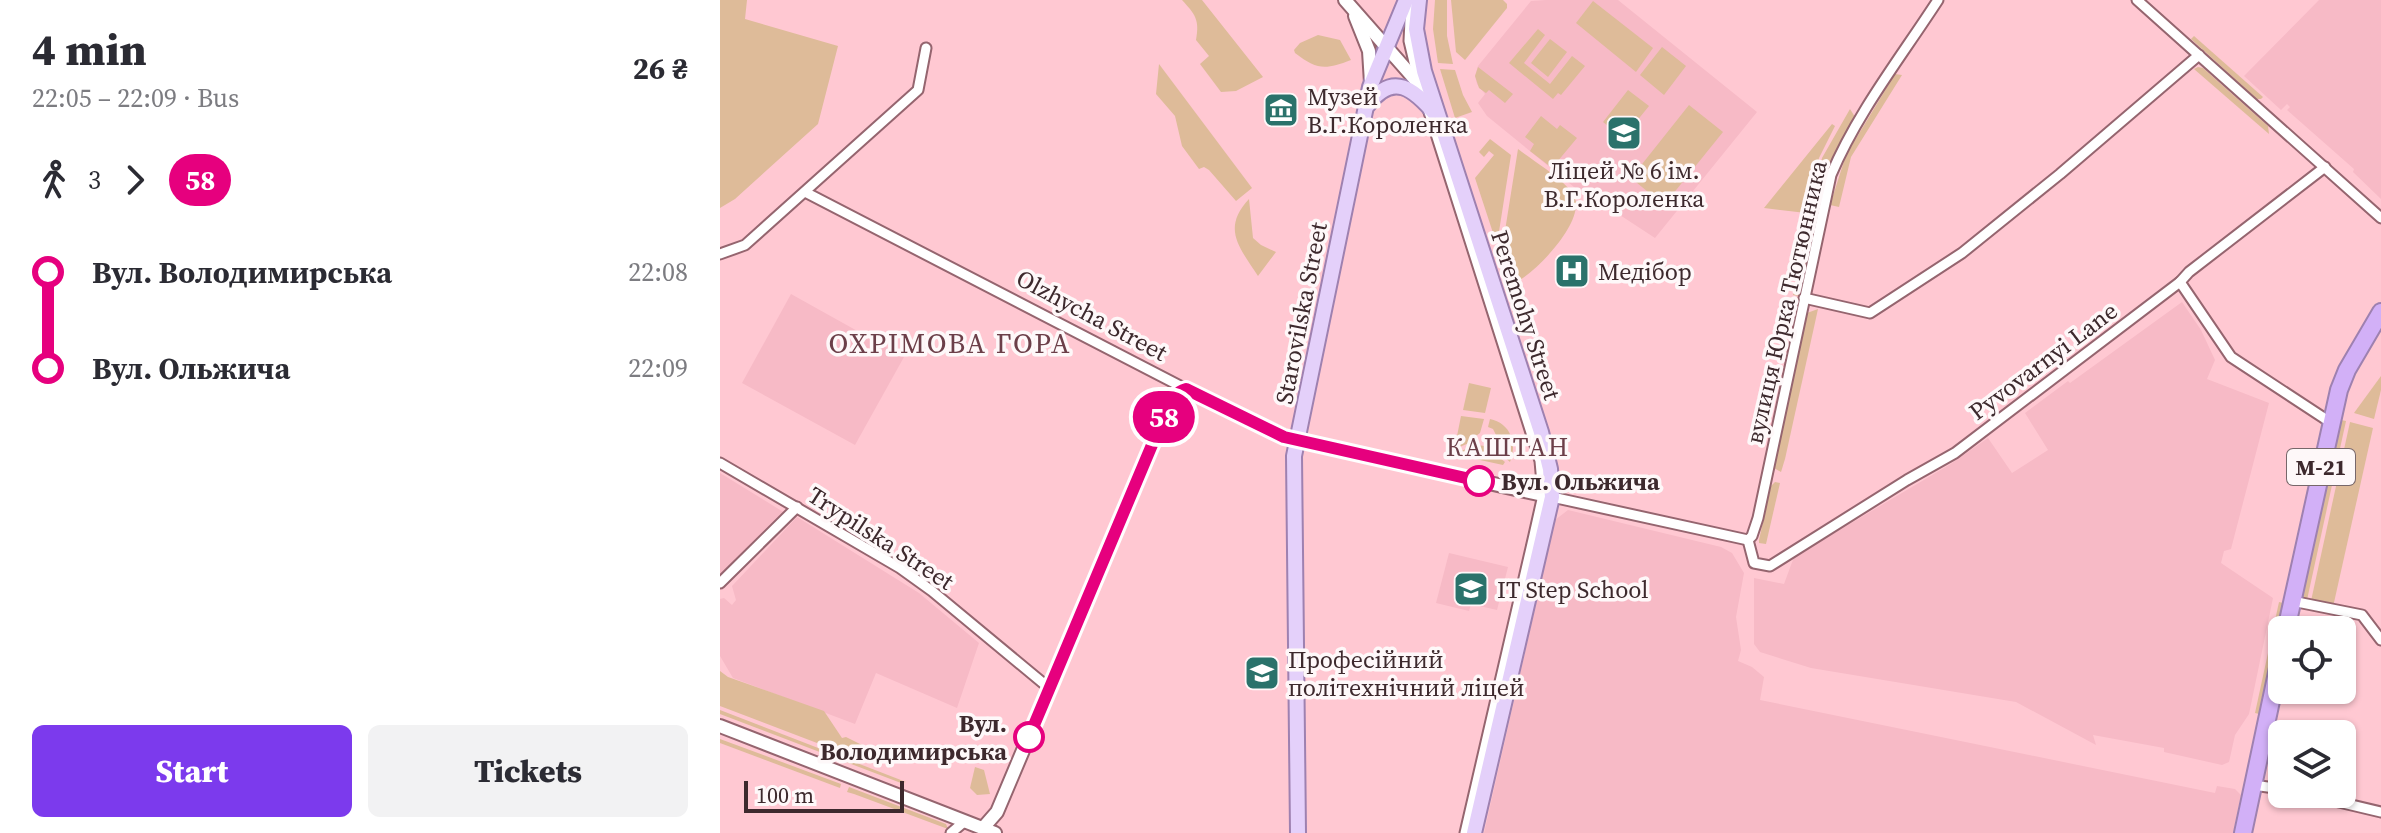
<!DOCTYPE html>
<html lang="en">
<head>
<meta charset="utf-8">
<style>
	:root { --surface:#fff; --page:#f2f2f3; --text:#2b2b33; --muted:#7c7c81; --accent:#7c3aed }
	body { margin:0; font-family:"Source Serif 4",serif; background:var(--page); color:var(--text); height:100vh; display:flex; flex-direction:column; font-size:30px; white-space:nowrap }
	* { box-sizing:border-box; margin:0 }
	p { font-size:26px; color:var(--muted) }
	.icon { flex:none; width:44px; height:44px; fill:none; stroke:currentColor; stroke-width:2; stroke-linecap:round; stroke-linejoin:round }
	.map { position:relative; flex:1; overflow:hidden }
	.side { display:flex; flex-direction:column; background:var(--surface); width:720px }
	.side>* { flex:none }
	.badge { padding:0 16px; border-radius:26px; font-size:28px; line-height:52px }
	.buttons { position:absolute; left:1548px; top:616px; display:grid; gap:16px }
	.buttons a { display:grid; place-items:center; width:88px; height:88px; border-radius:12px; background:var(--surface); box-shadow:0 2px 6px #0004; font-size:40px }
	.scale { position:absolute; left:24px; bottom:20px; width:160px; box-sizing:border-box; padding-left:8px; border:4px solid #3d292d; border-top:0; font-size:22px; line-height:28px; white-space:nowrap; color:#3d292d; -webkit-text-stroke:6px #fef8f9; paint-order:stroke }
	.map>.badge { position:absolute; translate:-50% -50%; box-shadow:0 0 0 4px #fff }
	.legs { display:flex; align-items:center; gap:12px; height:88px; padding:0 32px; font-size:26px }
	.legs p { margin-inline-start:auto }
	.summary { display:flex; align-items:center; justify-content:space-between; height:136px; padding:0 32px }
	h1 { font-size:44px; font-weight:800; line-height:60px }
	.action { display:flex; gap:16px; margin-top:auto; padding:16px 32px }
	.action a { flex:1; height:92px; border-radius:12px; background:var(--accent); color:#fff; font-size:32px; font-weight:800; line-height:92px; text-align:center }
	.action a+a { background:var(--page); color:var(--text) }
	ul { padding:0 32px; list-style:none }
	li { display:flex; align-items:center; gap:28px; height:96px; font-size:30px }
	li i { display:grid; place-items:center; width:12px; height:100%; margin:0 10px; background:currentColor }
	li i::after { content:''; width:20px; height:20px; margin:-10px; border:6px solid; border-radius:50%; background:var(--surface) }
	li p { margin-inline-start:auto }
	li:first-child i { background:linear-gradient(#0000 50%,currentColor 0) }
	li:last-child i { background:linear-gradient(currentColor 50%,#0000 0) }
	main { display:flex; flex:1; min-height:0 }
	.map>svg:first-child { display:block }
</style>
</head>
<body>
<main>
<section class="side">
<div class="summary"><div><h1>4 min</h1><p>22:05 – 22:09 · Bus</p></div><b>26 ₴</b></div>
<div class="legs"><svg class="icon" aria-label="walk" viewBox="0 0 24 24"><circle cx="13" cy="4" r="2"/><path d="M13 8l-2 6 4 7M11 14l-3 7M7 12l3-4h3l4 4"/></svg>3<svg class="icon" aria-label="forward" viewBox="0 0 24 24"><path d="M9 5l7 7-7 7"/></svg><b class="badge" style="background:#e6007e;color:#fff">58</b></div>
<ul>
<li><i style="color:#e6007e"></i><b>Вул. Володимирська</b><p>22:08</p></li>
<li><i style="color:#e6007e"></i><b>Вул. Ольжича</b><p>22:09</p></li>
</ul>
<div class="action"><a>Start</a><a>Tickets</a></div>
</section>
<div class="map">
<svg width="1661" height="833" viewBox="0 0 1661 833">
	<rect width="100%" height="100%" fill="#ffc8d2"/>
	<!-- built -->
	<g fill="#f7bac6">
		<polygon points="826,0 898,0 1037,112 935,238 877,200 865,196 767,116 758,103 765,94 757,84 755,76 758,66 811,1"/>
		<polygon points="1599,0 1661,0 1661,199 1633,172 1634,169 1567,110 1570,107 1567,104 1561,110 1524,76"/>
		<polygon points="71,294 184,357 135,445 22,383"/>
		<polygon points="1462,302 1481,330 1495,360 1487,379 1549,403 1511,549 1504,551 1501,563 1553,598 1529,714 1515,735 1509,762 1502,765 1444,752 1444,748 1373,735 1376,745 1296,702 1091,668 1040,652 1034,644 1034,578 1064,584 1074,557 1229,465 1268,438 1292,473 1328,450 1305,413 1348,381 1350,383"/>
		<polygon points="0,473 65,513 25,557 21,555 0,576"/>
		<polygon points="848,510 1001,547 1012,553 1024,573 1016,617 1021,650 1018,661 1032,667 1044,677 1040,700 1495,793 1497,786 1515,789 1521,795 1513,833 764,833 835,520"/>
		<polygon points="77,517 199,593 259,643 237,708 156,673 135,724 13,678 0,656 0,599 4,598 12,605 16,600 12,586"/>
		<polygon points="729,553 788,567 777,610 751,604 749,611 716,603"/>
	</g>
	<!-- green -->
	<g fill="#debb99">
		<polygon points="0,0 27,0 25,19 118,46 98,124 15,199 0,208"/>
		<path d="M462 0H482L543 77 516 91 501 92 480 64 489 56 476 40C480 20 475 14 462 0Z"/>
		<polygon points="715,0 727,0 727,36 733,64 718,63 713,29"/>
		<polygon points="731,0 783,0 787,4 787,8 745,60 736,52"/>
		<polygon points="873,1 933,48 916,72 856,23"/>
		<polygon points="818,29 825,35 804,63 830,84 852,56 865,66 841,95 838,93 833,99 789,63"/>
		<path d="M598 35 620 40 631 60C605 70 597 70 575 53L574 50 580 43Z"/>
		<polygon points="1474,36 1543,97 1541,99 1537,99 1471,39"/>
		<polygon points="830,39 847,52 828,77 811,63"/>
		<polygon points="942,47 966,66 944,95 920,75"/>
		<polygon points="439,64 532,188 516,201 489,170 484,167 479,169 462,146 455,116 436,94"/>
		<polygon points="758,67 793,94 785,103 769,90 766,93 759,88 755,76"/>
		<polygon points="1478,67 1483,68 1548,126 1549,134 1474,69"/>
		<polygon points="720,69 735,70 743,95 752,112 735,118"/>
		<polygon points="1175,74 1182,75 1131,157 1119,207 1110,205 1126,155"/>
		<polygon points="908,90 929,106 903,138 883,122"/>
		<polygon points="969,105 1003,132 944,205 911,178"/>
		<path d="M1130 109 1135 117C1113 151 1104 177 1096 216L1089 214 1102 158Z"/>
		<polygon points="821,116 837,129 840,125 857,138 832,168 810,151 814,144 805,137"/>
		<polygon points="1112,124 1115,126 1099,158 1086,213 1044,208"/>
		<polygon points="770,139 791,155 778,238 775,239 755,178 774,155 769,151 764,157 759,152"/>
		<path d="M798 149C812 160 850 183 855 198 864 224 812 277 791 285L781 256Z"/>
		<path d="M529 199 533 238 541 245 556 252 538 276C520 248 501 229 529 199Z"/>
		<polygon points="1087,225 1093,226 1079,296 1073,295"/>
		<polygon points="1098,309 1065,459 1061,472 1054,468 1087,313"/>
		<polygon points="1661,376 1661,390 1654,419 1634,413"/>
		<polygon points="749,383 771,388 765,413 743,410"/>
		<polygon points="741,416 764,419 760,433 756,436 754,441 737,448 735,446"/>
		<path d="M770 419C790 423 798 443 790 462L774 448 777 437 773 429 768 427Z"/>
		<polygon points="1621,420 1626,421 1587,600 1582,599"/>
		<polygon points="1630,422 1653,428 1613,607 1591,601"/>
		<polygon points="757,445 765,446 785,462 783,465 737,455 738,452"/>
		<polygon points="1055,482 1060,483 1046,544 1039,543 1039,540 1051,486"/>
		<polygon points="1559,602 1563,603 1539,714 1535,713"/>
		<polygon points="0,671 8,677 104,711 122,738 126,737 146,747 144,750 131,756 0,706"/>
		<polygon points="0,710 186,782 181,783 0,714"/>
		<polygon points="0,739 121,784 120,788 0,743"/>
		<polygon points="255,767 264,770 270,794 257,795 250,788"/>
		<polygon points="129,787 226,824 228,829 134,794 127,792"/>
	</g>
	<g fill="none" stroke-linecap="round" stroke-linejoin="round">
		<defs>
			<g id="street">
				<polyline points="691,0 689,41 698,79"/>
				<polyline points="1417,0 1661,218"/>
				<polyline points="708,109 820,461 823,495 814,535 745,833"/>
				<polyline points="85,192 466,389"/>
				<polyline points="0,254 25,245 198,90 206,48"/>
				<polyline points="1460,282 1511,357 1610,422"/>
				<polyline points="1084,298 1150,313 1242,253 1340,174 1479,55"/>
				<polyline points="0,463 180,568 212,591 329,688"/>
				<polyline points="832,497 1028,540"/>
				<polyline points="1028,540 1034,563 1050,566 1187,480 1235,453 1460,282 1469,272 1605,167"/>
				<path d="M1028 540 1032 536 1038 518 1111 175C1137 113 1181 57 1218 0"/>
				<polyline points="0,583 77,507"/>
				<polyline points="1572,601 1642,615 1661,640"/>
				<polyline points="1533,785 1562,789"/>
				<polyline points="1585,794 1661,812"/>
				<polyline points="231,833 245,821"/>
			</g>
			<g id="secondary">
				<polyline points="625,0 699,84 710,101"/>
				<polyline points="635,16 649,51 651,83"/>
				<polyline points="0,726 275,833"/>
				<path d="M263 828 277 812 445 414C450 404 454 392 466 389L567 438 832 497"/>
			</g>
			<g id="primary">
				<polyline points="699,0 696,29 704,71 821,432 830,469 832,497 754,833"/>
				<path d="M648 105C673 71 694 89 716 115"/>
				<polyline points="578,833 574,456 650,87 686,0"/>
			</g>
			<g id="highway">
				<polyline points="1566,630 1619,390 1627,370 1661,312"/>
				<polyline points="1523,833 1562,649"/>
			</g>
		</defs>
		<!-- street casing -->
		<use href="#street" stroke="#95656f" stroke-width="13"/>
		<!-- secondary casing -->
		<use href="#secondary" stroke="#95656f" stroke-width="16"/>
		<!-- primary casing -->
		<use href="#primary" stroke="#9e81b0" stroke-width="18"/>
		<!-- highway casing -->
		<use href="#highway" stroke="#9e81b0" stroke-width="20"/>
		<!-- street -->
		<use href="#street" stroke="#fff" stroke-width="9"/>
		<!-- secondary -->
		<use href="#secondary" stroke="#fff" stroke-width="12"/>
		<!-- primary -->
		<use href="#primary" stroke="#e4d0fa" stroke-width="14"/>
		<!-- highway -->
		<use href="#highway" stroke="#d2b0f7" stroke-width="16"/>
	</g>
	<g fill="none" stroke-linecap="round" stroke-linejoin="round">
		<defs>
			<path id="line-1" d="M309 737 445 414C450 404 454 392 466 389L564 437 759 481"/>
		</defs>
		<!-- line-1 casing -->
		<use href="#line-1" stroke="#fff" stroke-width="18"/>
		<!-- line-1 -->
		<use href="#line-1" stroke="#e6007e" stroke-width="12"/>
	</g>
	<!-- icons -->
	<defs>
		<symbol id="museum-square" viewBox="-11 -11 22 22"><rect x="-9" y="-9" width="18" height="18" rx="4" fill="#2a726b" stroke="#fef8f9"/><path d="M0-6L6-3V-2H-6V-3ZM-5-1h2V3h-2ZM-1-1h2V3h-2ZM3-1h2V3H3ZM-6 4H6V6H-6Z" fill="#fff"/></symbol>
		<symbol id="school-square" viewBox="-11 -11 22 22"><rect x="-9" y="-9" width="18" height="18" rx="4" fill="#2a726b" stroke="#fef8f9"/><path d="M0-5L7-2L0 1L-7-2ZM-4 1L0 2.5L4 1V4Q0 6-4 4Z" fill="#fff"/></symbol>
		<symbol id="hospital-square" viewBox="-11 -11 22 22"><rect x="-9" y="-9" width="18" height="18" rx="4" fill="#2a726b" stroke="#fef8f9"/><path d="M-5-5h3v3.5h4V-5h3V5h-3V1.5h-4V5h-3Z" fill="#fff"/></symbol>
		<symbol id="university-square" viewBox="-11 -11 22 22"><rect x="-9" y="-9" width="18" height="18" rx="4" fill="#2a726b" stroke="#fef8f9"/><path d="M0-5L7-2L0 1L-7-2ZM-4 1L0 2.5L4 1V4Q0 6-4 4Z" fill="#fff"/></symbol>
	</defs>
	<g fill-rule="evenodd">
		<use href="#museum-square" x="541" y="90" width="40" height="40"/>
		<use href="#school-square" x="884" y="113" width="40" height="40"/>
		<use href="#hospital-square" x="832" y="251" width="40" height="40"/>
		<use href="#school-square" x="731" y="569" width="40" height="40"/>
		<use href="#university-square" x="522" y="653" width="40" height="40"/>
	</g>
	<!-- markers -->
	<g fill="#fff" stroke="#e6007e" stroke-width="4">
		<circle cx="759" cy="481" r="14"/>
		<circle cx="309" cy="737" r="14"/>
	</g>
	<g text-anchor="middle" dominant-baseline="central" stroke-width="7" stroke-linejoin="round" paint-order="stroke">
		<!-- shield labels -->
		<rect fill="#fef8f9" stroke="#77676a" stroke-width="2" x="1567" y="449" width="68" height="36" rx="6"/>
		<g font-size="22" font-weight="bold" fill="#3d292d">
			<text x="1601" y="467">М-21</text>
		</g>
		<!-- poi labels -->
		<g font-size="24" fill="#3d292d" stroke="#fef8f9" text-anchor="start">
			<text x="587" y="96">Музей<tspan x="587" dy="28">В.Г.Короленка</tspan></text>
			<text x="904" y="170" text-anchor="middle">Ліцей № 6 ім.<tspan x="904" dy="28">В.Г.Короленка</tspan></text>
			<text x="878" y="271">Медібор</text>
			<text x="777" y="589">IT Step School</text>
			<text x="568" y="659">Професійний<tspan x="568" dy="28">політехнічний ліцей</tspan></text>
		</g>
		<!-- street labels -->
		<g font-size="24" fill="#3d292d" stroke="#fef8f9">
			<text transform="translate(1066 302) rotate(-77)">вулиця Юрка Тютюнника</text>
			<text transform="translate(581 313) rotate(-79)">Starovilska Street</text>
			<text transform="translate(372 315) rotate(28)">Olzhycha Street</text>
			<text transform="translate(806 315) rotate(72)">Peremohy Street</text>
			<text transform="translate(1323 361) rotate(-37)">Pyvovarnyi Lane</text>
			<text transform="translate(161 538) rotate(33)">Trypilska Street</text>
		</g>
		<!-- stop labels -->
		<g font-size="24" font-weight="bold" fill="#3d292d" stroke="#fef8f9" text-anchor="start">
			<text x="781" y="481">Вул. Ольжича</text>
			<text x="287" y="723" text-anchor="end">Вул.<tspan x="287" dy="28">Володимирська</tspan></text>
		</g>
		<!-- neighbourhood labels -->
		<g font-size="26" letter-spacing="2" fill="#6c3f49" stroke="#fef8f9">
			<text x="788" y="447">КАШТАН</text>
		</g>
		<!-- quarter labels -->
		<g font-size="28" letter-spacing="2" fill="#6c3f49" stroke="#fef8f9">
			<text x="230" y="343">ОХРІМОВА ГОРА</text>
		</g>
	</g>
</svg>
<div class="buttons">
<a><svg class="icon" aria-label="locate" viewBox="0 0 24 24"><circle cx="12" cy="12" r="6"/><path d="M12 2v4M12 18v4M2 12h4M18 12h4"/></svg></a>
<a><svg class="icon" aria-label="layers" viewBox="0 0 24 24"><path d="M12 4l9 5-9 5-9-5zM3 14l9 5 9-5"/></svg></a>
</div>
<div class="scale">100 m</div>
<b class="badge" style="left:444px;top:417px;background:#e6007e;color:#fff">58</b>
</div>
</main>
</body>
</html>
